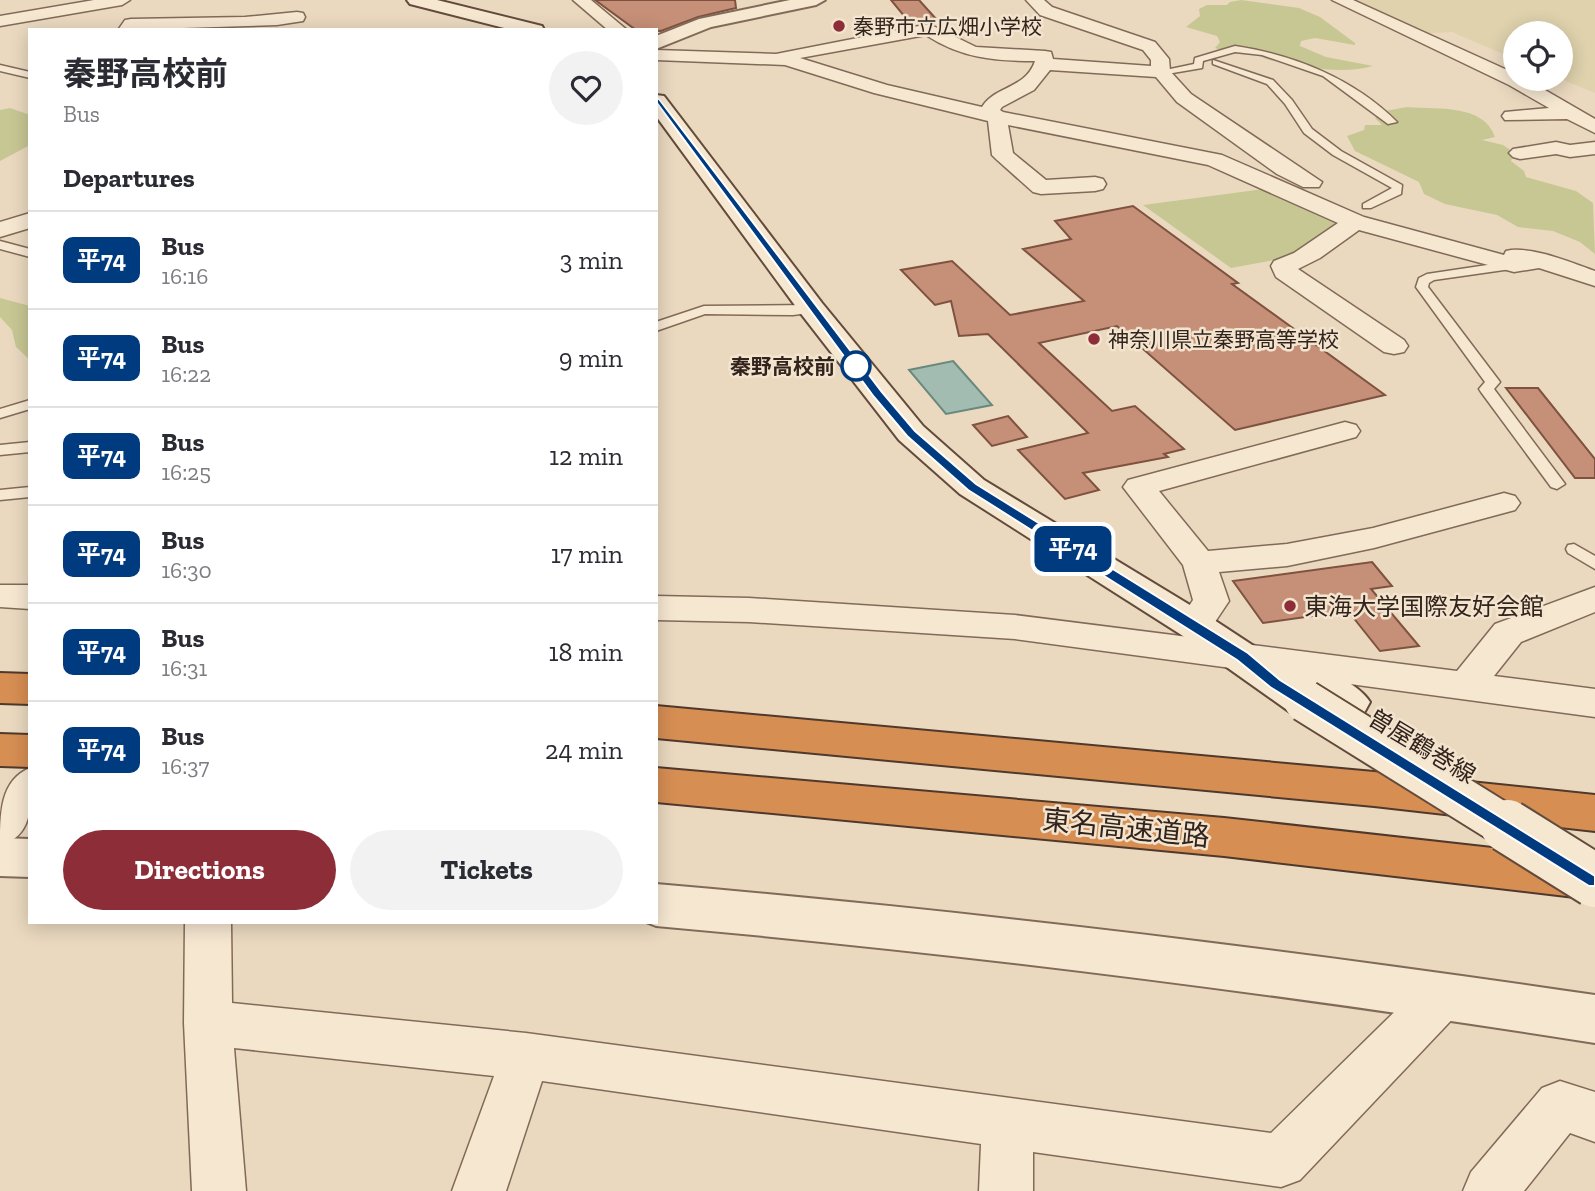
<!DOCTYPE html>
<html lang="en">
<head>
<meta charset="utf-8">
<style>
	:root { --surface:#fff; --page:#f2f2f3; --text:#2b2b33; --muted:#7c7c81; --line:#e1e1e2; --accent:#8d2d38 }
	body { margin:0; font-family:"Zilla Slab","Noto Sans JP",serif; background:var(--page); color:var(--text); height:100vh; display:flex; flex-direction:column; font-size:26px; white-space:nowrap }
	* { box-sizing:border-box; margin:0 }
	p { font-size:23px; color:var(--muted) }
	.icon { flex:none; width:38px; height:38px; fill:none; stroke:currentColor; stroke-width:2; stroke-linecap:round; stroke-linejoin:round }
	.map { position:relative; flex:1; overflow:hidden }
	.side { position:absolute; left:28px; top:28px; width:630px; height:896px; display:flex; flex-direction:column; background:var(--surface); border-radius:0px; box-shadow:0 4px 18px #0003 }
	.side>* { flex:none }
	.badge { padding:0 14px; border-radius:10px; font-size:24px; line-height:46px }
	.controls { position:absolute; left:1503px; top:21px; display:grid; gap:14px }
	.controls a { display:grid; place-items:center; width:70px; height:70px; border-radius:50%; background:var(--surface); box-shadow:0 4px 18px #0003; font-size:35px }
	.map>.badge { position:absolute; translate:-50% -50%; box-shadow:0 0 0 4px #fff }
	h2 { padding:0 35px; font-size:26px; line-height:63px }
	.round { display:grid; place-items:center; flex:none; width:74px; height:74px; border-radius:37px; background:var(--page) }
	.summary { display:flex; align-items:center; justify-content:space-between; height:119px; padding:0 35px }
	h1 { font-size:33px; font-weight:700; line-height:52px }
	.cta { display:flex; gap:14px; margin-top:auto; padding:14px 35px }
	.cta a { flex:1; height:80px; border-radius:42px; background:var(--accent); color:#fff; font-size:28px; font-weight:700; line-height:80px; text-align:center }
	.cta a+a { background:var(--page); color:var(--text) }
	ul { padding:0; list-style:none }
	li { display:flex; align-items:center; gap:21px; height:98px; padding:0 35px; border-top:2px solid var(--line) }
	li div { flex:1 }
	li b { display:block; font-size:26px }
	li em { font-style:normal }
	li .badge { min-width:77px; font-weight:700; text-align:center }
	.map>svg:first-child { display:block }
</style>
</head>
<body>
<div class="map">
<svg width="1595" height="1191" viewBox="0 0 1595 1191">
	<rect width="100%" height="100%" fill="#ead9bf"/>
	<!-- farmland -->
	<polygon fill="#dfd2ad" points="1347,0 1595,0 1595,93 1561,79 1561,33 1516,33 1515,59 1452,32 1417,34"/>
	<!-- green -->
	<g fill="#c7c794">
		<path d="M1241 0 1299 8 1320 17 1355 43V45L1315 38 1301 41 1300 46 1326 57 1373 66C1344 75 1303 67 1274 61 1265 60 1256 53 1248 52 1236 51 1226 54 1215 48L1220 42 1217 36 1186 27 1200 16 1199 9 1207 5H1227L1230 2Z"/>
		<path d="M1407 107C1437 110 1483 103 1495 137L1482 140 1503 145 1515 153 1511 161 1524 171 1526 177 1576 191 1593 203 1595 254 1580 242 1553 231 1518 227 1497 215 1445 204 1424 194 1419 182 1355 151 1347 136 1364 130 1365 125H1382L1375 118 1385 111Z"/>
		<polygon points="10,108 30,115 30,145 0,161 0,110"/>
		<polygon points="1264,189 1341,222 1291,257 1231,268 1143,205"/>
		<polygon points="0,298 30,306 30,360 16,347 12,330 0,317"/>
	</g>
	<!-- water -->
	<polygon fill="#a2bcb2" stroke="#6a897e" stroke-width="2" points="953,361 992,405 946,414 909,370"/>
	<!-- building -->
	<g fill="#c68f77" stroke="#7f5240" stroke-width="2">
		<polygon points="595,0 735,0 736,8 698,17 661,31 636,30"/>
		<polygon points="891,0 919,0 937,20 909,22"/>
		<polygon points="1133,206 1238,283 1232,284 1385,395 1235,430 1117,326 1039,343 1112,411 1135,406 1184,449 1164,454 1168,457 1083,473 1099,490 1065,499 1018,450 1088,433 988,334 959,336 951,301 935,305 901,270 952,261 1010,315 1084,301 1023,249 1071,239 1055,221"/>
		<polygon points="1506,388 1538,388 1595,459 1595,478 1575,478"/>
		<polygon points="1008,416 1027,437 992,446 973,425"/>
		<polygon points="1372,562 1392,586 1371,589 1419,646 1380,651 1348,611 1263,623 1233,581"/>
	</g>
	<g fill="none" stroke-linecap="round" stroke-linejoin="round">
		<defs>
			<g id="service">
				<path d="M1235 46C1295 55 1354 79 1397 122L1388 124 1323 76 1262 55 1235 52 1203 61 1202 68 1161 75 1156 72 1194 64 1195 58Z"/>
				<polygon points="1213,60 1273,80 1292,100 1312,129 1341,151 1402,185 1401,194 1371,208 1363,208 1363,204 1392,188 1333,155 1304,133 1285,104 1267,84 1213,64"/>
				<polygon points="0,65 30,72 30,78 0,71"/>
				<polygon points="0,241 30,249 30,257 0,249"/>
				<polygon points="1514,261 1520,265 1518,268 1434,280 1429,283 1428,287 1500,382 1494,389 1565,484 1557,489 1551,487 1481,392 1479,389 1485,382 1416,287 1419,278 1427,274"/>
				<polygon points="812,305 818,309 817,312 793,315 705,314 656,331 656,322 704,306"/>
				<polygon points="30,400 30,409 0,418 0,409"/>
				<polygon points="30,442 30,452 0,455 0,445"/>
				<polygon points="30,487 30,497 0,500 0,490"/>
				<polygon points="1574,544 1595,556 1595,569 1568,553 1566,549 1568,545"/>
			</g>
			<g id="minor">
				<polygon points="94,0 130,0 122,5 0,26 0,16"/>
				<polygon points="573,0 591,0 627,30 608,30"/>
				<path d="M1026 0H1044L1052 7 1155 42 1169 59 1170 71 1191 94 1322 182 1319 187H1303L1277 174 1177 102 1156 77 1050 70 1034 90 1002 107 1000 110 1003 112 1222 155 1364 217 1504 255 1506 251C1530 245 1572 263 1595 271V286L1539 268 1514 272 1359 230 1320 258 1298 269 1404 340 1408 346 1404 352 1394 354 1384 352 1276 277 1271 266 1274 261 1294 253 1338 223 1208 165 1008 125 1013 153 1046 180 1095 177 1103 179 1106 184 1103 189 1095 191 1041 194 1033 192 996 159 992 155 988 121 874 93 785 65 656 60V50L776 54 929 24 976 47 1045 51 1051 52 1053 59 1151 66V60L1143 50 1040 15ZM926 35C961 58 994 61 1035 61 1026 89 994 86 982 107L887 85 800 58Z"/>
				<polygon points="1332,0 1353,0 1516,74 1516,79 1526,79 1595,119 1595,133 1567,119 1505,120 1502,116 1505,112 1549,108 1509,85"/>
				<polygon points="297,12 303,13 305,17 303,21 277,25 118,30 125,20 131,19 245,17"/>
				<polygon points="1556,142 1570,145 1595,142 1595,154 1570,157 1556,154 1520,159 1513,157 1509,153 1513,149"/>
				<polygon points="30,213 30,228 0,237 0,222"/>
				<polygon points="1345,422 1356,425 1360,431 1356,437 1159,491 1208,551 1287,544 1373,528 1504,493 1515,496 1520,503 1515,510 1374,548 1287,566 1219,572 1229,601 1207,634 1194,637 1181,634 1176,625 1193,600 1183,565 1123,487 1128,480"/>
				<polygon points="0,585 30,585 30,609 0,607"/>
				<polygon points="1595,587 1595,612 1521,642 1494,676 1595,689 1595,717 1015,639 749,622 656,620 656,596 749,598 1015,615 1457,671 1495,624"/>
				<path d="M30 768C30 800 37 834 0 846 0 814 0 780 30 768Z"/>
				<polygon points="185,922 231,922 232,1003 526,1033 1271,1133 1427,980 1444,974 1461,980 1468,995 1461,1010 1300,1180 1281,1187 1033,1152 1033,1191 979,1191 981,1144 542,1081 506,1191 452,1191 494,1076 234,1048 246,1191 192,1191 184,1023"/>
				<polygon points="1560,1081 1595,1092 1595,1142 1570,1133 1524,1191 1463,1191 1471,1172 1542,1088"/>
			</g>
			<g id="tertiary">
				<polygon points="790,0 825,0 816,5 711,27 656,49 656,36 699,19"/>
				<polygon points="0,838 30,839 30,877 0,876"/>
				<path d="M656 884C970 911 1283 949 1595 995V1043C1283 994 971 954 656 926L646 922H656Z"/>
			</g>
			<g id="secondary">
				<polygon points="407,0 437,0 542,26 544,30 512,30 410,4"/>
				<path d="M656 95 664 96 822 303 923 426 984 480 1208 616 1272 658C1296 651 1358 681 1370 702L1364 713 1349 717 1323 706 1320 712 1305 716 1290 712 1180 634 960 494 899 440 802 315 656 116Z"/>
			</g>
			<g id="motorway">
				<polygon points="0,673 30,674 30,704 0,703"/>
				<polygon points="656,706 1374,772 1595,795 1595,831 1374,806 656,738"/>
				<polygon points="0,734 30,735 30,767 0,766"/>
				<polygon points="656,768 1224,818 1583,858 1595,862 1595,894 1583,898 1224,856 656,802"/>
			</g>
		</defs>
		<!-- service casing -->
		<use href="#service" stroke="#826a59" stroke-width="3"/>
		<!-- minor casing -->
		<use href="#minor" stroke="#826a59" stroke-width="3"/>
		<!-- tertiary casing -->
		<use href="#tertiary" stroke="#826a59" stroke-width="4"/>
		<!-- secondary casing -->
		<use href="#secondary" stroke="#634b3c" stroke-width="4"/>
		<!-- motorway casing -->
		<use href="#motorway" stroke="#4f392d" stroke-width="4"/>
		<!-- service -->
		<use href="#service" fill="#f6e7d1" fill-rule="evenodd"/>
		<!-- minor -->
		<use href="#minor" fill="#f6e7d1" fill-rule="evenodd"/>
		<!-- tertiary -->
		<use href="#tertiary" fill="#f6e7d1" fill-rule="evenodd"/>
		<!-- secondary -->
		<use href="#secondary" fill="#f6e7d1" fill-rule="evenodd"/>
		<!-- motorway -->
		<use href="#motorway" fill="#d68e53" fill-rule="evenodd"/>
		<defs>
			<polyline id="secondary-bridge-far1" points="1305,701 1509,828"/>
			<polyline id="secondary-bridge" points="1507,826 1595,881"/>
		</defs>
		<!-- secondary-bridge-far1 casing -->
		<use href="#secondary-bridge-far1" stroke="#634b3c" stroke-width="45" stroke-linecap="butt"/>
		<!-- secondary-bridge casing -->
		<use href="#secondary-bridge" stroke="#634b3c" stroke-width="56" stroke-linecap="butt"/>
		<!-- secondary-bridge-far1 -->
		<use href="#secondary-bridge-far1" stroke="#f6e7d1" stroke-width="41"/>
		<!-- secondary-bridge -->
		<use href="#secondary-bridge" stroke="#f6e7d1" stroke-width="52"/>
	</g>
	<!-- line -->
	<polygon fill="#003b80" stroke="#fff" stroke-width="2" points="654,99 659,99 882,392 915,431 976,484 1248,653 1280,680 1595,876 1595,886 1589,886 1270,687 1237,660 968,490 907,436 874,397"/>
	<!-- markers -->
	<g fill="#8d2d38" stroke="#f2e4ce" stroke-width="2.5">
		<circle cx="839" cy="26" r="7"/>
		<circle cx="1094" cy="339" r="7"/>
		<circle cx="1290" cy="606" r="7"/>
	</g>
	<circle fill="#fff" stroke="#003b80" stroke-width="3.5" cx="856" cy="366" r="14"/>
	<g text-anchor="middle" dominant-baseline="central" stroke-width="5" stroke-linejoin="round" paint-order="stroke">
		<!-- far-poi labels -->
		<g font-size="21" fill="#32241c" stroke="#f2e4ce" text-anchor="start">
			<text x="853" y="26">秦野市立広畑小学校</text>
			<text x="1108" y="339">神奈川県立秦野高等学校</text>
		</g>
		<!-- far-stop labels -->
		<g font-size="21" font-weight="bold" fill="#32241c" stroke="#f2e4ce" text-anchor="end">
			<text x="835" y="366">秦野高校前</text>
		</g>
		<!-- poi labels -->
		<g font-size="24" fill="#32241c" stroke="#f2e4ce" text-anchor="start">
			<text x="1304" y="606">東海大学国際友好会館</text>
		</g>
		<!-- street labels -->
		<g font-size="24" fill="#32241c" stroke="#f2e4ce">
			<text transform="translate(1422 746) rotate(31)">曽屋鶴巻線</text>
		</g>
		<!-- near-street labels -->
		<g font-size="28" fill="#32241c" stroke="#f2e4ce">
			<text transform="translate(1126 828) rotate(6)">東名高速道路</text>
		</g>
	</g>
</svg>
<div class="controls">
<a><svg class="icon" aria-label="locate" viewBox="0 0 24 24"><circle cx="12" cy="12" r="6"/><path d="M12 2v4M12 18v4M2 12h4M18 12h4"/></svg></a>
</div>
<b class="badge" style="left:1073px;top:549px;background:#003b80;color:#fff">平74</b>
<section class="side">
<div class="summary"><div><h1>秦野高校前</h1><p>Bus</p></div><a class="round"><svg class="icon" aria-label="heart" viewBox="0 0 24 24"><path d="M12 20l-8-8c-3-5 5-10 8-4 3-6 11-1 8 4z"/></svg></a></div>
<h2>Departures</h2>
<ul>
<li><span class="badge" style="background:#003b80;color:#fff">平74</span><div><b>Bus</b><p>16:16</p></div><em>3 min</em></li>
<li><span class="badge" style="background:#003b80;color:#fff">平74</span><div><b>Bus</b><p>16:22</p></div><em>9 min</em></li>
<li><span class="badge" style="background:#003b80;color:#fff">平74</span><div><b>Bus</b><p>16:25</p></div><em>12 min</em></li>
<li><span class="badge" style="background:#003b80;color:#fff">平74</span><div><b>Bus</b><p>16:30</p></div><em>17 min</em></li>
<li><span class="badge" style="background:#003b80;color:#fff">平74</span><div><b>Bus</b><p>16:31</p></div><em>18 min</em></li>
<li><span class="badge" style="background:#003b80;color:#fff">平74</span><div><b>Bus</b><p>16:37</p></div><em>24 min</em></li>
</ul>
<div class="cta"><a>Directions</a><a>Tickets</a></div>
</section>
</div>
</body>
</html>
